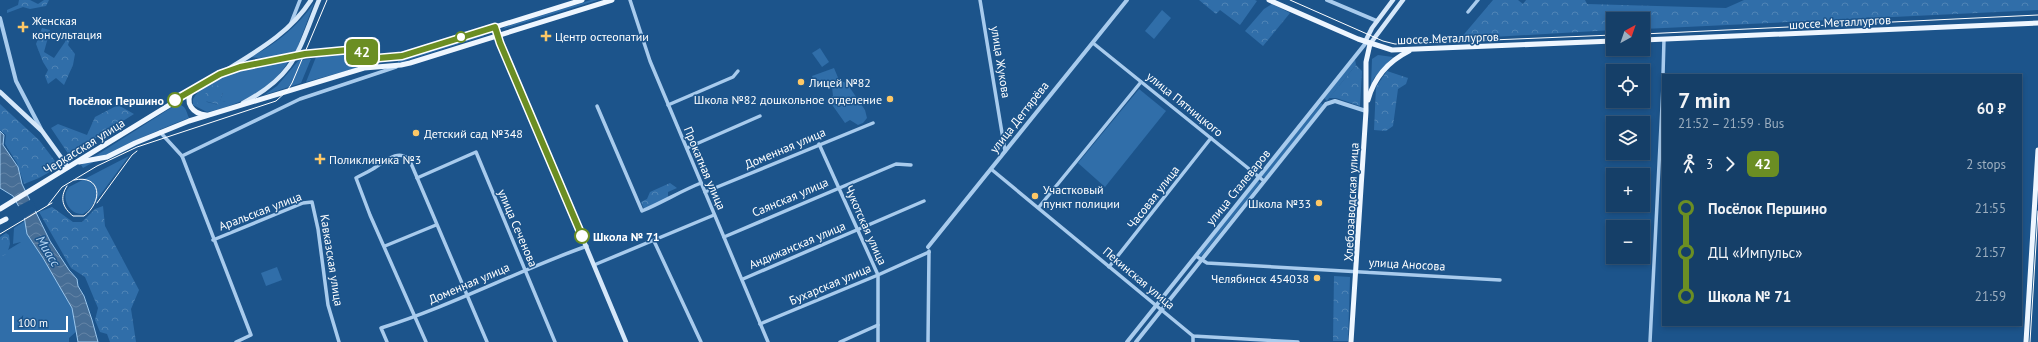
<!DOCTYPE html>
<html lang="en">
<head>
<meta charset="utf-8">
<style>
	:root { --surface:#153f68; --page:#224a71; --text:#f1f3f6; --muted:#9dafc0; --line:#34587c }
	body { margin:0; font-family:"PT Sans",sans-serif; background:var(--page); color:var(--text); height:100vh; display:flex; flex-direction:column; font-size:15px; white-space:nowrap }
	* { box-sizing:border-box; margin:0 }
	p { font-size:13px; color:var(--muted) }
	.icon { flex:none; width:22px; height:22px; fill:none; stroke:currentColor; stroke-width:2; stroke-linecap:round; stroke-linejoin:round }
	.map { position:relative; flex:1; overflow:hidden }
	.drawer { position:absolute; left:1662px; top:74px; width:360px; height:252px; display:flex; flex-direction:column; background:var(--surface); border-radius:0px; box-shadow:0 2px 6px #0003,0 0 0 1px var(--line) }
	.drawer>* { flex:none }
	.badge { padding:0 8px; border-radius:6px; font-size:14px; line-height:26px }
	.needle { width:26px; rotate:40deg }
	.fabs { position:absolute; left:1606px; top:12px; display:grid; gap:8px }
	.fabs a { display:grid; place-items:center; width:44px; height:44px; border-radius:0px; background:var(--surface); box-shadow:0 2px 6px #0003,0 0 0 1px var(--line); font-size:20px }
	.scale { position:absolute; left:12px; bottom:10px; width:56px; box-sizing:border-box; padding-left:4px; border:2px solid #fff; border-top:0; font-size:11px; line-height:14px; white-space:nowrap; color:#fff; -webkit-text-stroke:3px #1c548b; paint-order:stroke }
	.map>.badge { position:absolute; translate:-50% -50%; box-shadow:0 0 0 2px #fff }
	.legs { display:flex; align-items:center; gap:6px; height:44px; padding:0 16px; font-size:13px }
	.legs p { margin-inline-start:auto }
	.overview { display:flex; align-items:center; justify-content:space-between; height:68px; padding:0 16px }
	h1 { font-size:22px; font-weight:700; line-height:30px }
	ul { padding:0 16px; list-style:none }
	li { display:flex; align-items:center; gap:14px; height:44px; font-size:15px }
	li i { display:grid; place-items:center; width:6px; height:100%; margin:0 5px; background:currentColor }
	li i::after { content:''; width:10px; height:10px; margin:-5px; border:3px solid; border-radius:50%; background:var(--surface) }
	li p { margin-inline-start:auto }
	li:first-child i { background:linear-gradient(#0000 50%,currentColor 0) }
	li:last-child i { background:linear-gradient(currentColor 50%,#0000 0) }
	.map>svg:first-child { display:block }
</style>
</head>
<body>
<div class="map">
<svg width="2038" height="342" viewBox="0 0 2038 342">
	<defs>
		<pattern id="forest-crowns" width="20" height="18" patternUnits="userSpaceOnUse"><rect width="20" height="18" fill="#306ea9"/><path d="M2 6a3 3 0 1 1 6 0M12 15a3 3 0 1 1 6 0" fill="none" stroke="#4f84b6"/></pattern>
		<pattern id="water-waves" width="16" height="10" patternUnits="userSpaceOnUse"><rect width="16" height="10" fill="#476e96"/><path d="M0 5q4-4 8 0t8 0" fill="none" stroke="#6384a6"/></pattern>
	</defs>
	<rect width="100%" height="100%" fill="#1c548b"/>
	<!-- grass -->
	<g fill="#306ea9" fill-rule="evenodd">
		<polygon points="591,0 598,0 503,29 505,27"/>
		<path d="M314 3 295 54 259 58 251 57C277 43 297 27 314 3Z"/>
		<polygon points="1162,10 1171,18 1154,39 1145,31"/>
		<polygon points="483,34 484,36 398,63 398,61"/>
		<polygon points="820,48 829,62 822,67 812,53"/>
		<polygon points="350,52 361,54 372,59 371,64 306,82 316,57"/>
		<polygon points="1378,55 1393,57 1374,78 1371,85 1372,59"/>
		<polygon points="311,59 301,83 264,95 277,86 299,60"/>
		<polygon points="1355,59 1356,65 1327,101 1324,98"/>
		<path d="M289 60C274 89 237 106 207 112L193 105V99C210 71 260 66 289 60ZM223 93 219 103 226 101 219 108V105L207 102 203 97 204 98 207 94Z"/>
		<polygon points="834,68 839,80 817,88 812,76"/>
		<polygon points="839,82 844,82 848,85 865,110 867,118 863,123 858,125 850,120 845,123 828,99 833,96 832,87"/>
		<polygon points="1139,89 1166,111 1105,187 1078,163"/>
		<polygon points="1321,103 1323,105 1265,178 1261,176"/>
		<path d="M177 104C186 105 186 111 189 118 152 132 117 148 83 168L81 165Z"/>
		<path d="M129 156 89 210 83 214C69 215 60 197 69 187Z"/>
		<polygon points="1258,181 1260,183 1204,253 1200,257 1197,255"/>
		<polygon points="25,221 27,234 43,258 72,308 77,331 69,338 69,342 0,342 0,255 21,242 13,244 14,228"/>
		<polygon points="277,267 282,280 266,286 261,273"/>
	</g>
	<!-- forest -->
	<g fill="url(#forest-crowns)">
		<polygon points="19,0 30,0 38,4 44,0 49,0 46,6 30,9 23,7 7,13 7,10 18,5"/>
		<polygon points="1199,0 1255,0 1257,1 1240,25 1220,10 1216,14"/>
		<polygon points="1493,0 1518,0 1523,4 1526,0 1585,0 1587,4 1726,8 1744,0 2038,0 2038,10 1643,29 1643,19 1613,19 1613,30 1460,39"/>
		<polygon points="1272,4 1290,13 1263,46 1245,31 1264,9"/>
		<polygon points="42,28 50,30 44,52 54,58 65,42 68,32 72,33 68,45 75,54 73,65 64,85 56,78 48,84 45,76 48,70 43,62 36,44"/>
		<polygon points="1356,65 1362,71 1360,106 1336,98 1329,98"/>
		<polygon points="1387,71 1408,78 1406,84 1398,89 1393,126 1386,131 1374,130 1376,87"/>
		<polygon points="213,85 221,86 223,92 220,102 226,101 227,96 231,97 227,106 219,108 219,105 205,101 202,107 197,103"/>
		<polygon points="0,104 39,140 55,161 53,170 39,178 24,184 17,163 5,144 6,135 0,130"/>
		<polygon points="118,105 134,114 69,155 51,128 58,124 87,135 95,117"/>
		<polygon points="670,183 677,188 668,192 668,198 644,209 641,202 647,199 650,192"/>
		<polygon points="103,206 105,226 139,290 131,309 136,342 110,342 107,334 100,332 95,320 98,308 85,277 71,268 39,212 52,207 73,222 82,222 95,209"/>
		<polygon points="6,233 9,235 10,244 7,254 0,257 0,237"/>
		<polygon points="1334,276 1350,277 1348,341 1333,341"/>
	</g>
	<!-- water -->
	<polygon fill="url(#water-waves)" stroke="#9bc7ee" points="0,131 4,135 3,145 18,167 22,184 50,241 69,270 77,279 78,286 84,296 92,320 98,342 78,342 72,308 43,258 27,234 24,216 13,196 0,188"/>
	<!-- pier -->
	<polygon fill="#1c548b" points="32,199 37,210 23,219 17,207"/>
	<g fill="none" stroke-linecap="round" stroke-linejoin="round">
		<!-- minor -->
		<g stroke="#a8cbed" stroke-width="3.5">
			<polyline points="630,0 650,61 768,342"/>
			<polyline points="980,0 1005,151"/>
			<polyline points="1468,12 1478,0"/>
			<polyline points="291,23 300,0"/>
			<polyline points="1093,43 1264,181"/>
			<polyline points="1663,75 1664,39"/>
			<polyline points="668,105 733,77 738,71"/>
			<path d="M597 106 642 211C663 202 681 191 701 183"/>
			<polyline points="160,132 182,156 251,335 236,342"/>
			<polyline points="819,144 878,275 878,342"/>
			<polyline points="687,148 760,116"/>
			<polyline points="182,156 300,99 396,67"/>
			<polyline points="991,169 1193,336 1298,342"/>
			<polyline points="417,178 476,152 555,342"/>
			<polyline points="705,192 873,123"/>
			<polyline points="1039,207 1141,82"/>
			<polyline points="724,237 896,164 911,165"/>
			<polyline points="213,240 303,203 312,202 318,229 328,305 339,342"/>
			<polyline points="654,241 701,342"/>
			<polyline points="385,246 436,225"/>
			<polyline points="1196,256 1207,263 1500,280"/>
			<polyline points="594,265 714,215"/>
			<polyline points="1109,267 1211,138"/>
			<polyline points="743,279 924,201"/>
			<polyline points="760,324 878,275 929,252"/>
			<path d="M387 342 381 328C451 306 517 271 587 246"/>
			<path d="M426 342 370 215 356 178C361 175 366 173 371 170 382 164 399 146 410 161L487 342"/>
			<polyline points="840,342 878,325"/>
			<polyline points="928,342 929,251"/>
			<polyline points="1193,342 1193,336"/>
			<polyline points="1650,342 1663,86"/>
		</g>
		<!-- tertiary -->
		<g stroke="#a8cbed" stroke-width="4">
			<polyline points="1327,0 1377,21"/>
			<polyline points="0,18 16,81 41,129"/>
			<polyline points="928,247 1127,0"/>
			<polyline points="1127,342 1365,44"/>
			<polyline points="1136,342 1326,104 1335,101 1366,111"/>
		</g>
		<!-- secondary -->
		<g stroke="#d5e7f9" stroke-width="4.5">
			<polyline points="498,36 626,342"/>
			<polyline points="1365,42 1372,28 1393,0"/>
			<polyline points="1370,44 1403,0"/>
			<path d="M225 71C257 51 290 33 311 0"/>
			<polyline points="0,92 42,131 68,167"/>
			<path d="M243 103C296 75 298 51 319 0"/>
		</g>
		<!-- primary -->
		<g stroke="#eef6ff" stroke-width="5">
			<polyline points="1269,0 1358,39 1392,50 1613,41"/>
			<polyline points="1643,40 2038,23"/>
			<path d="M192 91C184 103 193 114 206 115"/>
			<path d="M1368 100C1374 78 1389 61 1409 51"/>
			<polyline points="79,162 107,157 135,143 189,121 364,68 401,65 410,63 612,0"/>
			<polyline points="0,209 220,74 240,67 297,55 348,49 379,58 402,56 582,0"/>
			<polyline points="0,222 6,219"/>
			<polyline points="1351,342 1366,111 1366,62 1370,44"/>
			<polyline points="2026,342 2038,150"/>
		</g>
		<!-- tram -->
		<g stroke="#fff" stroke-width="1">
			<polyline points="1290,0 1383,41 1395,44 1613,35"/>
			<polyline points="1643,34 2038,15"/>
			<path d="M67 186C59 198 63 208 73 216H84C103 202 102 174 74 180"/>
			<polyline points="97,203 132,155 137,151"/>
			<polyline points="48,205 62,187 97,166 137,147 276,101 287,91 292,83 327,0"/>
			<polyline points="0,234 52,203"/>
			<polyline points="2030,342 2038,211"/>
		</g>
	</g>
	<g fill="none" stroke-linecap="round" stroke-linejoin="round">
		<defs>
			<polyline id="line-1" points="175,100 220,74 240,67 305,54 348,50 379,58 402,56 495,27 500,43 582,236"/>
		</defs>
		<!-- line-1 casing -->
		<use href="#line-1" stroke="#fff" stroke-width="9"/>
		<!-- line-1 -->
		<use href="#line-1" stroke="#6b8e23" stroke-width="6"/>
	</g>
	<!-- markers -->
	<g fill="#fdc866" stroke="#1c548b" stroke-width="1.5">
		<path d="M21 21h4v4h4v4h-4v4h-4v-4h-4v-4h4z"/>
		<path d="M544 30h4v4h4v4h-4v4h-4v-4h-4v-4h4z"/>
		<circle cx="801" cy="82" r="4"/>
		<circle cx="890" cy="99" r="4"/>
		<circle cx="416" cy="133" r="4"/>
		<path d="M318 153h4v4h4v4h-4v4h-4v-4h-4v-4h4z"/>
		<circle cx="1035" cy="196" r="4"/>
		<circle cx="1319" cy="203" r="4"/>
		<circle cx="1317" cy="278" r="4"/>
	</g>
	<g fill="#fff" stroke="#6b8e23" stroke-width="2">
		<circle cx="461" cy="37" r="5"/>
		<circle cx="175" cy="100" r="7"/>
		<circle cx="582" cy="236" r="7"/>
	</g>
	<g text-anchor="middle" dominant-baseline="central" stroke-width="3" stroke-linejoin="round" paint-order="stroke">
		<!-- poi labels -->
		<g font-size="12" fill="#fff" stroke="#1c548b" text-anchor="start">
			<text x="32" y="20">Женская<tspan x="32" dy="14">консультация</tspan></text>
			<text x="555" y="36">Центр остеопатии</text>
			<text x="809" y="82">Лицей №82</text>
			<text x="882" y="99" text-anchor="end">Школа №82 дошкольное отделение</text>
			<text x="424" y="133">Детский сад №348</text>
			<text x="329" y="159">Поликлиника №3</text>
			<text x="1043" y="189">Участковый<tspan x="1043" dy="14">пункт полиции</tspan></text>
			<text x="1311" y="203" text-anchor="end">Школа №33</text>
			<text x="1309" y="278" text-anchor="end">Челябинск 454038</text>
		</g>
		<!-- street labels -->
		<g font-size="12" fill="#fff" stroke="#1c548b">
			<text transform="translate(1840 22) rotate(-3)">шоссе Металлургов</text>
			<text transform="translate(1448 38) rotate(-2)">шоссе Металлургов</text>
			<text transform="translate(1001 62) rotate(81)">улица Жукова</text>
			<text transform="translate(1185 104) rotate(39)">улица Пятницкого</text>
			<text transform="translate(1019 117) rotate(-52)">улица Дегтярёва</text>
			<text transform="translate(84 146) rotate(-32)">Черкасская улица</text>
			<text transform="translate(785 148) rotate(-23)">Доменная улица</text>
			<text transform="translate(705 168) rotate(67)">Прокатная улица</text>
			<text transform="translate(1238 187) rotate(-51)">улица Сталеваров</text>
			<text transform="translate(790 197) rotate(-23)">Саянская улица</text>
			<text transform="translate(1153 197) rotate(-52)">Часовая улица</text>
			<text transform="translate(1351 202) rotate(-87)">Хлебозаводская улица</text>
			<text transform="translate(260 211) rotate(-21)">Аральская улица</text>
			<text transform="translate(866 225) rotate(66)">Чукотская улица</text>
			<text transform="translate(518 228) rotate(67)">улица Сеченова</text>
			<text transform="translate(797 245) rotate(-23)">Андижанская улица</text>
			<text transform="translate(332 260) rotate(81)">Кавказская улица</text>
			<text transform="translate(1407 264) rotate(3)">улица Аносова</text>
			<text transform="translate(1139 278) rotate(40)">Пекинская улица</text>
			<text transform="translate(469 283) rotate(-23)">Доменная улица</text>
			<text transform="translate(830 284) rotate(-23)">Бухарская улица</text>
		</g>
		<!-- stop labels -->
		<g font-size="12" font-weight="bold" fill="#fff" stroke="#1c548b" text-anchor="end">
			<text x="164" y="100">Посёлок Першино</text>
			<text x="593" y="236" text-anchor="start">Школа № 71</text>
		</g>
		<!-- water labels -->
		<g font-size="13" font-style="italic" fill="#b4d5f4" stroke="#1c548b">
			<text transform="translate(48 251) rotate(59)">Миасс</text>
		</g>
	</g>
</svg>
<div class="fabs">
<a><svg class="needle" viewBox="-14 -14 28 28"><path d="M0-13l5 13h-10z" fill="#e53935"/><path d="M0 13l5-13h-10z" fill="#9dafc0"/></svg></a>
<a><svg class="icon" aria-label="locate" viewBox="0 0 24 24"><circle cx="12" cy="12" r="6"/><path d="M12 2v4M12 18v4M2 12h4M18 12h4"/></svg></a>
<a><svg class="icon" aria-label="layers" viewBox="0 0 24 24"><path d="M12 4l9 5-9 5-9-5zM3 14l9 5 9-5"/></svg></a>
<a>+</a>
<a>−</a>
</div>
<div class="scale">100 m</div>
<b class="badge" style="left:362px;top:52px;background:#6b8e23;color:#fff">42</b>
<section class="drawer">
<div class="overview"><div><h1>7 min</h1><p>21:52 – 21:59 · Bus</p></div><b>60 ₽</b></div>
<div class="legs"><svg class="icon" aria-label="walk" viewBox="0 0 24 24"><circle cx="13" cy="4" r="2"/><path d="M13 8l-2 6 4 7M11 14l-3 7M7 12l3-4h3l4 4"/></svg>3<svg class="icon" aria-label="forward" viewBox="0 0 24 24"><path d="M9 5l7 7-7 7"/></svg><b class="badge" style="background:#6b8e23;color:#fff">42</b><p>2 stops</p></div>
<ul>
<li><i style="color:#6b8e23"></i><b>Посёлок Першино</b><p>21:55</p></li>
<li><i style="color:#6b8e23"></i><span>ДЦ «Импульс»</span><p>21:57</p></li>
<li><i style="color:#6b8e23"></i><b>Школа № 71</b><p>21:59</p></li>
</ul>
</section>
</div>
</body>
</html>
